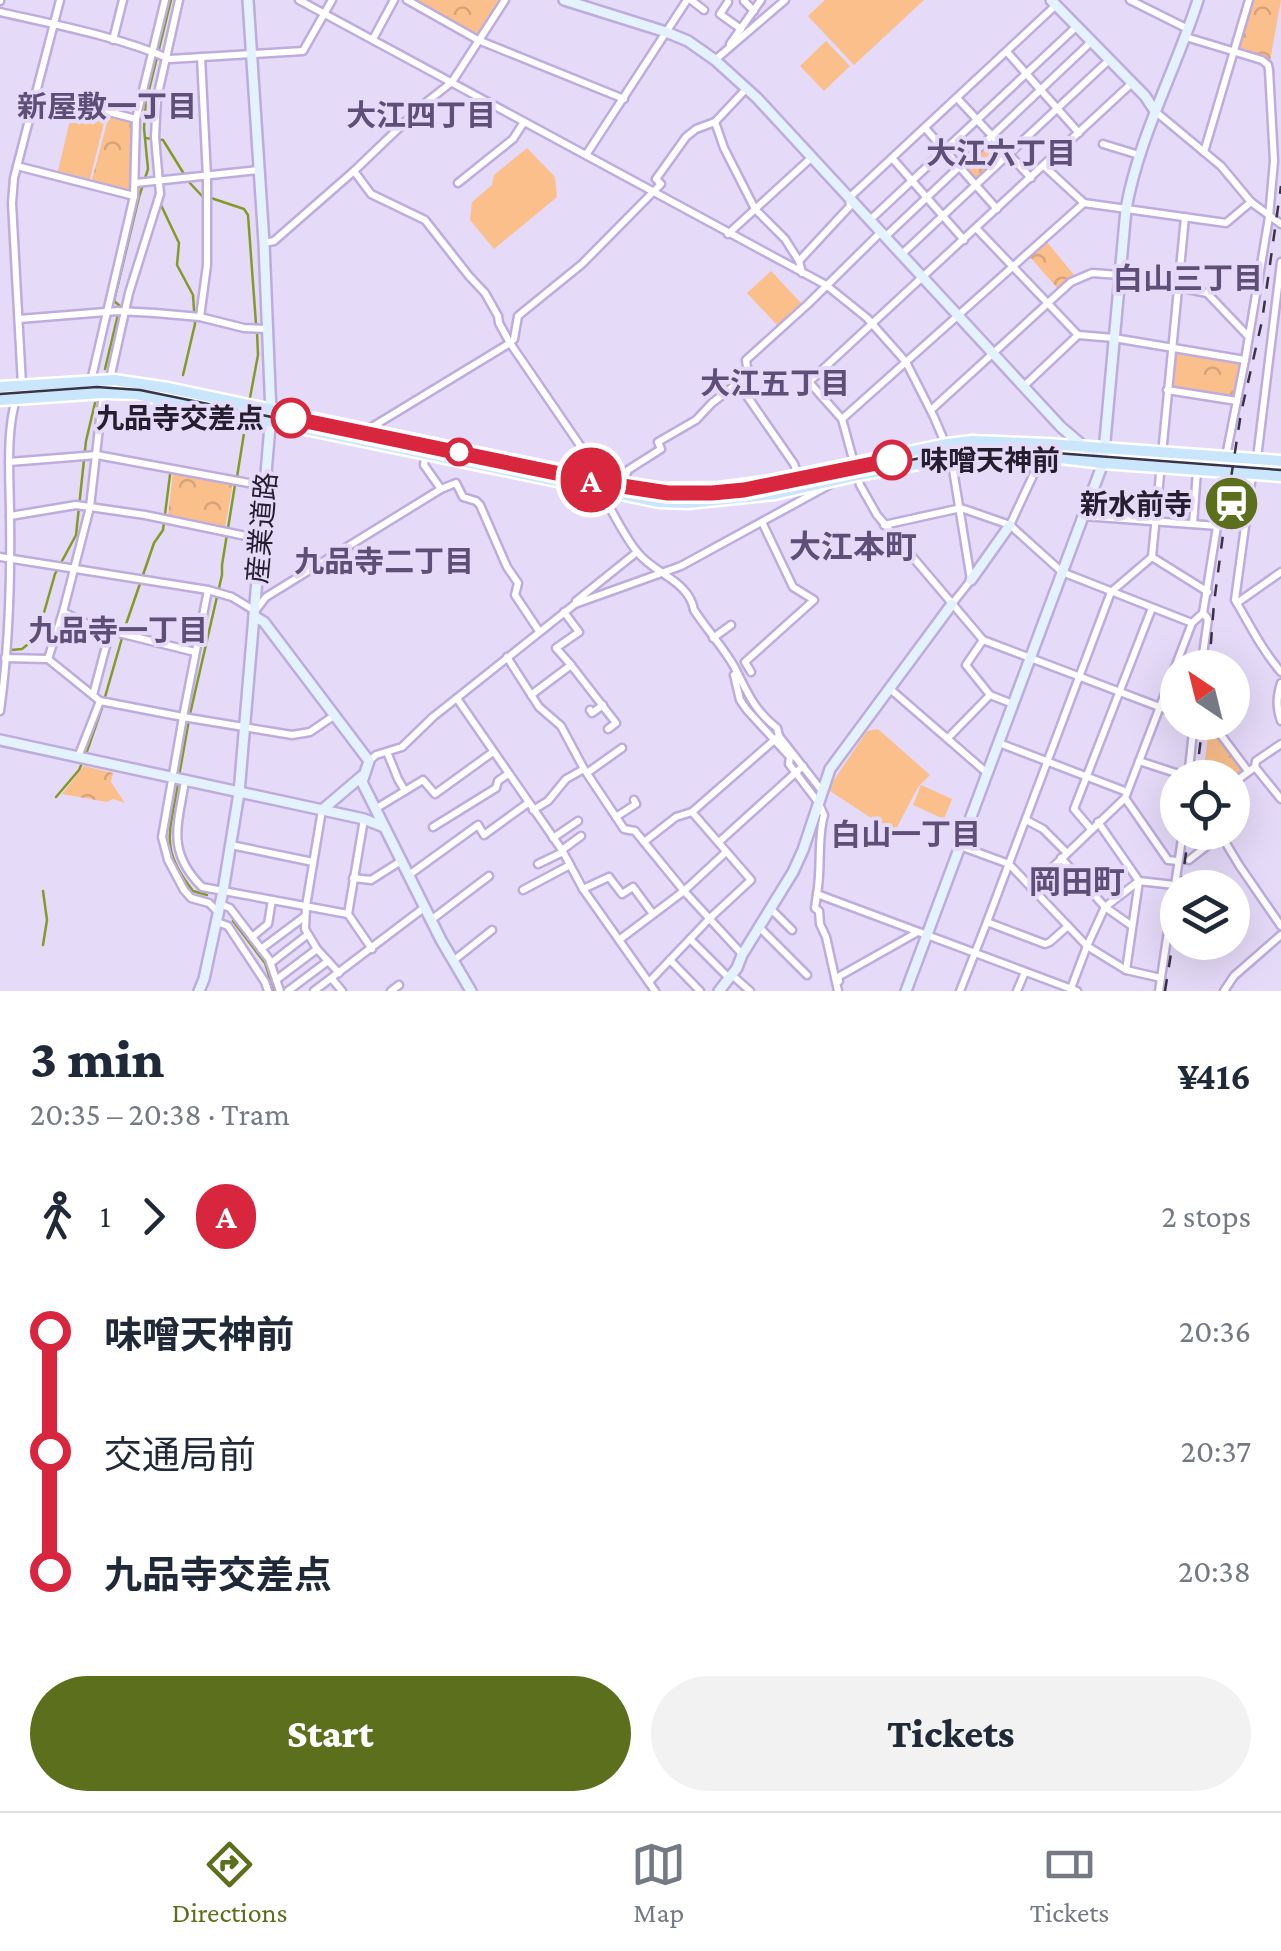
<!DOCTYPE html>
<html lang="en">
<head>
<meta charset="utf-8">
<style>
	:root { --surface:#fff; --page:#f2f2f3; --text:#1f2937; --muted:#747a83; --line:#e0e1e3; --accent:#5c6f1c }
	body { margin:0; font-family:"Crimson Pro","Noto Sans JP",serif; background:var(--page); color:var(--text); height:100vh; display:flex; flex-direction:column; font-size:38px; white-space:nowrap }
	* { box-sizing:border-box; margin:0 }
	p { font-size:32px; color:var(--muted) }
	.icon { flex:none; width:55px; height:55px; fill:none; stroke:currentColor; stroke-width:2; stroke-linecap:round; stroke-linejoin:round }
	.map { position:relative; height:991px; overflow:hidden }
	.details { display:flex; flex-direction:column; background:var(--surface); flex:1 }
	.details>* { flex:none }
	.badge { padding:0 20px; border-radius:32px; font-size:35px; line-height:65px }
	.needle { width:65px; rotate:325deg }
	.fabs { position:absolute; left:1160px; top:650px; display:grid; gap:20px }
	.fabs a { display:grid; place-items:center; width:90px; height:90px; border-radius:50%; background:var(--surface); box-shadow:0 10px 40px #0002; font-size:50px }
	.map>.badge { position:absolute; translate:-50% -50%; box-shadow:0 0 0 5px #fff }
	.legs { display:flex; align-items:center; gap:15px; height:110px; padding:0 30px; font-size:32px }
	.legs p { margin-inline-start:auto }
	.overview { display:flex; align-items:center; justify-content:space-between; height:170px; padding:0 30px }
	h1 { font-size:55px; font-weight:800; line-height:75px }
	.primary-button { display:flex; gap:20px; margin-top:auto; padding:20px 30px }
	.primary-button a { flex:1; height:115px; border-radius:60px; background:var(--accent); color:#fff; font-size:40px; font-weight:800; line-height:115px; text-align:center }
	.primary-button a+a { background:var(--page); color:var(--text) }
	ul { padding:0 30px; list-style:none }
	li { display:flex; align-items:center; gap:35px; height:120px; font-size:38px }
	li i { display:grid; place-items:center; width:15px; height:100%; margin:0 12px; background:currentColor }
	li i::after { content:''; width:25px; height:25px; margin:-12px; border:8px solid; border-radius:50%; background:var(--surface) }
	li p { margin-inline-start:auto }
	li:first-child i { background:linear-gradient(#0000 50%,currentColor 0) }
	li:last-child i { background:linear-gradient(currentColor 50%,#0000 0) }
	.tabs { display:flex; justify-content:space-around; align-items:center; height:140px; border-top:2px solid var(--line); background:var(--surface); font-size:28px; color:var(--muted) }
	.tabs a { display:grid; justify-items:center; gap:5px }
	.tabs .active { color:var(--accent) }
	.map>svg:first-child { display:block }
</style>
</head>
<body>
<div class="map">
<svg width="1281" height="991" viewBox="0 0 1281 991">
	<defs>
		<pattern id="park-crowns" width="20" height="18" patternUnits="userSpaceOnUse" patternTransform="scale(2.5)"><rect width="20" height="18" fill="#fbbf8c"/><path d="M2 6a3 3 0 1 1 6 0M12 15a3 3 0 1 1 6 0" fill="none" stroke="#d7a479"/></pattern>
	</defs>
	<rect width="100%" height="100%" fill="#e5daf8"/>
	<!-- grass -->
	<g fill="#fbbf8c">
		<polygon points="825,0 924,0 854,65 808,16"/>
		<polygon points="826,41 850,66 824,91 800,66"/>
		<polygon points="73,107 106,115 90,179 58,171"/>
		<polygon points="527,148 555,177 557,197 494,249 470,220 472,202 492,185 494,175"/>
		<polygon points="771,271 801,303 777,325 747,293"/>
		<polygon points="878,729 930,775 918,787 894,833 830,791 832,783 867,731"/>
		<polygon points="921,785 952,799 944,819 913,805"/>
	</g>
	<!-- park -->
	<g fill="url(#park-crowns)">
		<polygon points="411,0 503,0 477,37"/>
		<polygon points="1252,0 1281,0 1270,61 1238,51"/>
		<polygon points="109,115 133,121 131,191 92,180"/>
		<polygon points="994,140 1006,153 977,179 965,166"/>
		<polygon points="1047,242 1074,275 1058,289 1030,257"/>
		<polygon points="1173,352 1242,361 1234,398 1169,388"/>
		<polygon points="173,472 233,483 225,527 168,516"/>
		<polygon points="1209,727 1214,728 1245,770 1233,781 1232,778 1203,776"/>
		<polygon points="84,766 113,773 111,782 125,803 113,799 107,802 62,794"/>
	</g>
	<g fill="none" stroke-linecap="round" stroke-linejoin="round">
		<!-- stream -->
		<g stroke="#829b26" stroke-width="2.5">
			<polyline points="145,138 163,140 184,174"/>
			<polyline points="188,181 203,197"/>
			<polyline points="211,198 244,209 248,215 256,324"/>
			<polyline points="160,203 179,243 177,265 193,295 195,324 183,375"/>
			<polyline points="105,369 120,306 114,301 139,197 148,169 144,128 146,102 171,0"/>
			<polyline points="249,403 258,355 257,332"/>
			<polyline points="237,477 246,421"/>
			<polyline points="124,630 154,543 163,530 170,475"/>
			<polyline points="11,650 22,649 37,637 55,574 76,535 86,441 95,403"/>
			<polyline points="105,697 122,638"/>
			<polyline points="86,754 103,705"/>
			<polyline points="179,776 190,714 222,575 222,565 235,485"/>
			<path d="M178 784C170 833 159 848 193 891L207 895"/>
			<polyline points="56,797 79,770 83,761"/>
			<polyline points="43,891 47,920 43,945"/>
			<polyline points="233,921 265,963 274,991"/>
		</g>
		<defs>
			<g id="street">
				<polyline points="299,0 826,285 867,318 906,362 934,417 951,457 971,580 952,604"/>
				<polyline points="407,0 478,40 624,99"/>
				<polyline points="691,0 704,10"/>
				<polyline points="745,0 744,1 754,11"/>
				<polyline points="1130,0 1188,29"/>
				<polyline points="0,1 0,0"/>
				<polyline points="728,2 720,14 741,29"/>
				<path d="M0 12C57 25 116 36 170 59L303 51 332 0"/>
				<polyline points="1186,37 1262,60 1268,65 1269,70 1274,161 1269,217 1245,360 1226,456"/>
				<polyline points="373,39 394,0"/>
				<polyline points="113,40 123,0"/>
				<polyline points="730,44 761,0"/>
				<polyline points="1007,52 1079,133"/>
				<polyline points="715,60 785,0"/>
				<polyline points="1132,83 809,382 842,419 860,485 877,515 983,640 1178,714"/>
				<polyline points="35,93 136,119"/>
				<polyline points="957,98 1031,178"/>
				<polyline points="1156,112 1221,166 1251,202 1281,224"/>
				<polyline points="715,122 724,148 755,209 785,239 799,261"/>
				<polyline points="925,128 997,209"/>
				<polyline points="1103,144 1139,155"/>
				<polyline points="1204,152 1249,0"/>
				<polyline points="586,155 687,0"/>
				<polyline points="892,158 964,240"/>
				<polyline points="17,166 134,196"/>
				<polyline points="1044,166 1084,203 1226,223 1251,202"/>
				<polyline points="354,171 371,194 425,220 469,276 485,293 498,316 499,323 510,343 603,479"/>
				<polyline points="136,183 258,170"/>
				<polyline points="458,183 513,139 524,122"/>
				<polyline points="870,220 1076,27"/>
				<polyline points="976,228 1078,335 1114,338 1245,360"/>
				<polyline points="728,234 811,158"/>
				<polyline points="885,237 1091,42"/>
				<polyline points="264,243 274,241 354,171 424,104 452,82 505,0"/>
				<polyline points="902,254 1109,60"/>
				<polyline points="802,273 799,261 850,206 849,198 1056,5"/>
				<polyline points="200,317 207,265 207,177 201,57"/>
				<polyline points="19,319 118,311 155,313 200,317 244,328 268,329"/>
				<polyline points="110,379 129,293 160,194 155,137 157,98 179,0"/>
				<polyline points="91,381 134,196 136,119 165,0"/>
				<polyline points="1024,386 1078,335"/>
				<polyline points="1167,390 1237,401"/>
				<polyline points="931,410 1071,282 1092,273 1120,275 1207,293 1248,336"/>
				<polyline points="842,419 1084,203"/>
				<polyline points="367,430 510,343 514,339 518,316 582,264 661,184 656,179 686,137 696,129 715,122 746,89"/>
				<polyline points="426,451 424,465 441,489"/>
				<polyline points="1257,458 1281,262"/>
				<polyline points="9,462 97,455 265,486"/>
				<path d="M1252 475 1235 600C1250 625 1262 650 1281 672"/>
				<polyline points="799,478 794,464 738,383 748,374 746,360 808,304 881,232"/>
				<polyline points="623,483 628,470 661,449 658,442 696,420 712,403 738,383"/>
				<path d="M600 490C612 510 623 535 638 553 655 574 689 581 694 610 707 630 725 649 736 670 748 694 755 711 777 728L779 736 692 812 676 817 644 842"/>
				<polyline points="10,516 76,505 145,515 260,539"/>
				<polyline points="1083,516 1218,526"/>
				<polyline points="1193,524 1197,471"/>
				<polyline points="884,525 961,508 1010,525 1062,572 1192,623"/>
				<polyline points="1010,525 1043,454"/>
				<polyline points="0,557 208,590 232,597 255,611 266,597 441,489 456,483 463,497 476,501 480,505 507,567 518,583 515,595 539,631"/>
				<polyline points="1152,557 1208,592"/>
				<polyline points="208,590 183,717 162,837 168,860 184,890 191,898 209,903 218,912"/>
				<polyline points="576,601 637,552"/>
				<polyline points="1237,603 1281,572"/>
				<polyline points="63,612 91,626 195,652"/>
				<polyline points="564,612 579,632 556,648 571,665"/>
				<polyline points="713,638 731,625"/>
				<polyline points="507,657 539,707 561,726 584,769 624,829 635,831 684,891 742,954"/>
				<polyline points="5,658 48,659 100,701 183,717 292,735 310,732 335,715"/>
				<polyline points="48,659 63,612 90,507 103,393"/>
				<polyline points="1201,668 1208,619 1203,613"/>
				<polyline points="751,672 745,662 814,600 793,587 762,522"/>
				<path d="M734 675 740 700 747 710 790 757 789 764 818 802 824 815C817 840 822 867 817 894"/>
				<path d="M1281 683C1277 696 1276 707 1281 721"/>
				<polyline points="889,688 987,773"/>
				<polyline points="93,695 110,631"/>
				<polyline points="531,695 571,665 616,723 608,729"/>
				<polyline points="990,695 1013,704"/>
				<polyline points="458,700 562,850 583,889 655,991"/>
				<polyline points="590,710 592,713 603,705"/>
				<path d="M0 711C9 647 11 580 10 516 10 478 4 418 22 385L12 203 14 178 60 0"/>
				<polyline points="1200,722 1202,723"/>
				<polyline points="1208,725 1215,727 1248,771"/>
				<polyline points="779,736 822,791"/>
				<polyline points="948,738 990,695 966,665 983,640"/>
				<polyline points="999,743 1127,792"/>
				<polyline points="387,752 398,779 405,791"/>
				<polyline points="78,757 100,701"/>
				<polyline points="369,761 376,755 402,747 433,717 575,604 681,566 829,485"/>
				<polyline points="1139,761 1188,777"/>
				<polyline points="1255,767 1281,799"/>
				<polyline points="587,773 622,748"/>
				<polyline points="1188,778 1194,722"/>
				<path d="M185 781C178 825 166 851 202 887L348 914"/>
				<polyline points="1232,784 1255,767 1256,761 1281,744"/>
				<polyline points="1125,798 1168,860 1178,861"/>
				<polyline points="375,809 423,780 435,794 493,752"/>
				<polyline points="322,810 306,906 305,929 317,949 339,973"/>
				<polyline points="533,810 548,801 566,779 584,769"/>
				<polyline points="616,817 636,804 634,800"/>
				<polyline points="364,819 348,914 372,949"/>
				<polyline points="1026,820 1043,829 1066,852"/>
				<polyline points="1098,822 1139,881 1126,970"/>
				<polyline points="433,827 496,788 498,781 508,774"/>
				<polyline points="1091,829 1074,809 1152,608"/>
				<polyline points="553,838 578,821"/>
				<polyline points="719,842 803,766"/>
				<polyline points="231,845 313,862"/>
				<polyline points="960,846 1009,864 1087,946 1126,970 1161,978"/>
				<polyline points="562,850 581,836"/>
				<polyline points="1061,858 1105,907 1132,926"/>
				<polyline points="1189,860 1221,835 1239,865 1281,926"/>
				<polyline points="538,864 563,852"/>
				<polyline points="409,875 478,825 484,835 528,803"/>
				<polyline points="353,878 371,880 401,861"/>
				<polyline points="1031,888 1125,798 1192,623 1203,613 1226,471"/>
				<polyline points="583,889 609,877 622,894 633,887 653,914"/>
				<polyline points="523,890 570,865"/>
				<polyline points="220,904 230,908 269,959 280,991"/>
				<polyline points="771,909 792,930"/>
				<polyline points="431,920 489,876"/>
				<polyline points="217,922 228,926 265,982 268,991"/>
				<polyline points="987,922 1111,592 1152,557 1185,217"/>
				<polyline points="759,927 807,975"/>
				<polyline points="252,937 268,924 272,900"/>
				<polyline points="690,939 729,978"/>
				<polyline points="619,940 684,891 726,852"/>
				<polyline points="261,949 304,917"/>
				<polyline points="670,960 700,991"/>
				<polyline points="453,961 492,930"/>
				<polyline points="271,963 307,935"/>
				<polyline points="732,975 750,991"/>
				<polyline points="332,979 342,991"/>
				<polyline points="276,980 317,949"/>
				<polyline points="839,981 838,977 916,933"/>
				<polyline points="649,982 710,918 751,880 692,812"/>
				<polyline points="288,991 328,961"/>
				<polyline points="314,991 425,907"/>
				<polyline points="391,991 399,985"/>
				<polyline points="838,991 826,937 820,924 819,911 815,908 817,894 1077,991"/>
				<polyline points="960,991 987,922 1045,944 1050,942 1068,926"/>
				<polyline points="1017,991 1025,972"/>
				<polyline points="1070,991 1087,946 1105,907 1139,881 1174,885"/>
				<polyline points="1159,991 1183,832"/>
				<polyline points="1224,991 1234,976 1281,935"/>
			</g>
			<g id="secondary">
				<polyline points="564,0 666,32 688,41 715,60 757,98 1061,427 1102,462"/>
				<polyline points="1051,0 1145,96 1155,111"/>
				<polyline points="971,580 1010,525"/>
				<polyline points="254,616 264,622 369,761 362,782 441,940 471,991"/>
				<polyline points="0,740 364,819 384,827"/>
				<polyline points="322,810 362,776"/>
				<polyline points="199,991 204,979 223,891 239,793 271,414 264,243 248,0"/>
				<polyline points="719,991 737,968 742,955 793,872 803,850 830,769 952,604"/>
				<path d="M906 991 1103 463 1126 209C1139 136 1176 70 1198 0"/>
			</g>
			<g id="primary">
				<polyline points="0,387 114,380 168,388 604,480 659,489 719,488 765,482 947,444 972,441 1048,444 1281,461"/>
				<polyline points="0,400 103,393 136,394 659,502 688,503 775,494 858,475 978,453 1043,456 1103,463 1281,476"/>
			</g>
		</defs>
		<!-- street casing -->
		<use href="#street" stroke="#beacdc" stroke-width="11"/>
		<!-- secondary casing -->
		<use href="#secondary" stroke="#beacdc" stroke-width="14"/>
		<!-- primary casing -->
		<use href="#primary" stroke="#fff" stroke-width="15"/>
		<!-- street -->
		<use href="#street" stroke="#fff" stroke-width="6"/>
		<!-- secondary -->
		<use href="#secondary" stroke="#e4f2fe" stroke-width="9"/>
		<!-- primary -->
		<use href="#primary" stroke="#c9e6fc" stroke-width="10"/>
		<!-- tram -->
		<polyline stroke="#3a3346" stroke-width="2.5" points="0,394 97,387 140,390 628,490 675,496 727,495 767,489 975,447 1281,470"/>
		<!-- rail -->
		<g stroke="#3a3346" stroke-width="2.5" stroke-dasharray="12 12" stroke-linecap="butt">
			<polyline points="1209,668 1214,603 1227,504 1241,413 1262,321 1281,186"/>
			<polyline points="1196,778 1203,722"/>
			<polyline points="1181,888 1189,832"/>
			<polyline points="1165,991 1178,910"/>
		</g>
	</g>
	<g fill="none" stroke-linecap="round" stroke-linejoin="round">
		<defs>
			<polyline id="line-1" points="291,418 609,484 668,493 712,493 744,490 892,460"/>
		</defs>
		<!-- line-1 casing -->
		<use href="#line-1" stroke="#fff" stroke-width="22"/>
		<!-- line-1 -->
		<use href="#line-1" stroke="#d7263d" stroke-width="15"/>
	</g>
	<!-- icons -->
	<defs>
		<symbol id="station-disc" viewBox="-11 -11 22 22"><circle r="9.5" fill="#5c6f1c" stroke="#e5daf8"/><path d="M-3-6H3Q5-6 5-4V2Q5 4 3 4L4.5 6H3L1.5 4h-3L-3 6H-4.5L-3 4Q-5 4-5 2V-4Q-5-6-3-6ZM-3.5-4v3h7v-3ZM-3.5 1v1.5H-2V1ZM2 1v1.5H3.5V1Z" fill="#fff"/></symbol>
	</defs>
	<g fill-rule="evenodd">
		<use href="#station-disc" x="1200" y="472" width="63" height="63"/>
	</g>
	<!-- markers -->
	<g fill="#fff" stroke="#d7263d" stroke-width="5">
		<circle cx="291" cy="418" r="18"/>
		<circle cx="459" cy="452" r="12"/>
		<circle cx="892" cy="460" r="18"/>
	</g>
	<g text-anchor="middle" dominant-baseline="central" stroke-width="8" stroke-linejoin="round" paint-order="stroke">
		<!-- stop labels -->
		<g font-size="28" font-weight="bold" fill="#241e2f" stroke="#e5daf8" text-anchor="end">
			<text x="264" y="418">九品寺交差点</text>
			<text x="920" y="460" text-anchor="start">味噌天神前</text>
		</g>
		<!-- poi labels -->
		<g font-size="28" font-weight="bold" fill="#241e2f" stroke="#e5daf8" text-anchor="end">
			<text x="1192" y="504">新水前寺</text>
		</g>
		<!-- street labels -->
		<g font-size="28" fill="#241e2f" stroke="#e5daf8">
			<text transform="translate(262 528) rotate(-85)">産業道路</text>
		</g>
		<!-- neighbourhood labels -->
		<g font-size="30" font-weight="bold" fill="#5e4e78" stroke="#e5daf8">
			<text x="107" y="106">新屋敷一丁目</text>
			<text x="421" y="115">大江四丁目</text>
			<text x="1001" y="153">大江六丁目</text>
			<text x="1188" y="278">白山三丁目</text>
			<text x="775" y="383">大江五丁目</text>
			<text x="384" y="561">九品寺二丁目</text>
			<text x="118" y="630">九品寺一丁目</text>
			<text x="906" y="834">白山一丁目</text>
		</g>
		<!-- quarter labels -->
		<g font-size="32" font-weight="bold" fill="#5e4e78" stroke="#e5daf8">
			<text x="853" y="547">大江本町</text>
			<text x="1077" y="882">岡田町</text>
		</g>
	</g>
</svg>
<div class="fabs">
<a><svg class="needle" viewBox="-14 -14 28 28"><path d="M0-13l5 13h-10z" fill="#e53935"/><path d="M0 13l5-13h-10z" fill="#747a83"/></svg></a>
<a><svg class="icon" aria-label="locate" viewBox="0 0 24 24"><circle cx="12" cy="12" r="6"/><path d="M12 2v4M12 18v4M2 12h4M18 12h4"/></svg></a>
<a><svg class="icon" aria-label="layers" viewBox="0 0 24 24"><path d="M12 4l9 5-9 5-9-5zM3 14l9 5 9-5"/></svg></a>
</div>
<b class="badge" style="left:591px;top:480px;background:#d7263d;color:#fff">A</b>
</div>
<section class="details">
<div class="overview"><div><h1>3 min</h1><p>20:35 – 20:38 · Tram</p></div><b>¥416</b></div>
<div class="legs"><svg class="icon" aria-label="walk" viewBox="0 0 24 24"><circle cx="13" cy="4" r="2"/><path d="M13 8l-2 6 4 7M11 14l-3 7M7 12l3-4h3l4 4"/></svg>1<svg class="icon" aria-label="forward" viewBox="0 0 24 24"><path d="M9 5l7 7-7 7"/></svg><b class="badge" style="background:#d7263d;color:#fff">A</b><p>2 stops</p></div>
<ul>
<li><i style="color:#d7263d"></i><b>味噌天神前</b><p>20:36</p></li>
<li><i style="color:#d7263d"></i><span>交通局前</span><p>20:37</p></li>
<li><i style="color:#d7263d"></i><b>九品寺交差点</b><p>20:38</p></li>
</ul>
<div class="primary-button"><a>Start</a><a>Tickets</a></div>
</section>
<nav class="tabs">
<a class="active"><svg class="icon" aria-label="directions" viewBox="0 0 24 24"><path d="M12 3l9 9-9 9-9-9zM9 14v-3h6M13 9l2 2-2 2"/></svg>Directions</a>
<a><svg class="icon" aria-label="map" viewBox="0 0 24 24"><path d="M3 6l6-2 6 2 6-2v14l-6 2-6-2-6 2zM9 4v14M15 6v14"/></svg>Map</a>
<a><svg class="icon" aria-label="tickets" viewBox="0 0 24 24"><path d="M3 7h18v10H3zM15 7v10"/></svg>Tickets</a>
</nav>
</body>
</html>
